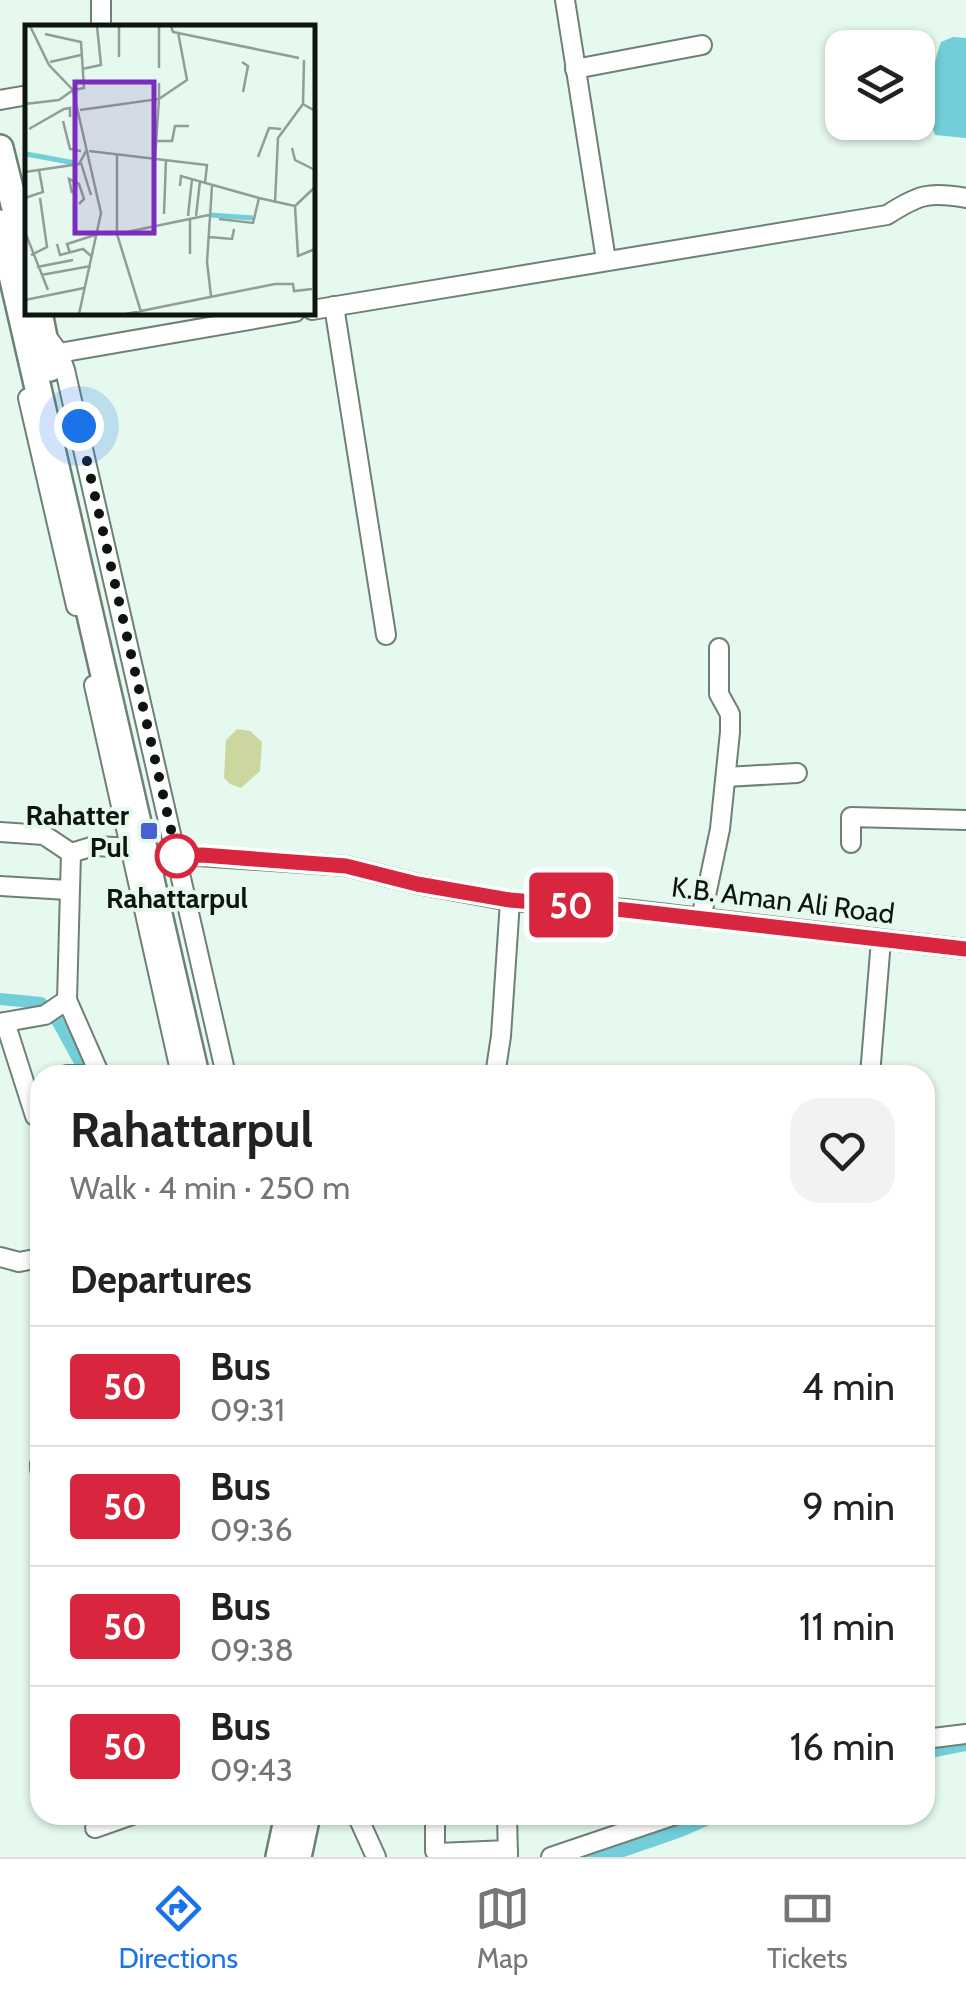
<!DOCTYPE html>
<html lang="en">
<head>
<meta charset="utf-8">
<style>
	:root { --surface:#fff; --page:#f2f2f2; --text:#222; --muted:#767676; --line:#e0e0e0; --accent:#1a73e8 }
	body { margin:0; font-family:Cabin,sans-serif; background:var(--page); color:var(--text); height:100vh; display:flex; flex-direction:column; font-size:38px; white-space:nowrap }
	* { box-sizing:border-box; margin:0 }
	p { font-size:32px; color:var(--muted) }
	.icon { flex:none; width:55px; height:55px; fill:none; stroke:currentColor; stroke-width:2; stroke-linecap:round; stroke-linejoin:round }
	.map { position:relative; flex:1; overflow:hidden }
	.sheet { position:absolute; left:30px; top:1065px; width:905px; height:760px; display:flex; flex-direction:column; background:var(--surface); border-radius:30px; box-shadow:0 2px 8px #0004 }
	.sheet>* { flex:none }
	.badge { padding:0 20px; border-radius:8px; font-size:35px; line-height:65px }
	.controls { position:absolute; left:825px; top:30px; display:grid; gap:20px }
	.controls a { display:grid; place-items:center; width:110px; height:110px; border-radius:20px; background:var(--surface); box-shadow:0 2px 8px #0004; font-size:50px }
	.you { position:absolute; width:50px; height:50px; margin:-25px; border:8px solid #fff; border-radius:50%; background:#1a73e8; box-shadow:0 0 0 15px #1a73e833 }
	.map>.badge { position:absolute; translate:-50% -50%; box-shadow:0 0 0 5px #fff }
	h2 { padding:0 40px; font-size:38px; line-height:90px }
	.round { display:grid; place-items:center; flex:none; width:105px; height:105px; border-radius:30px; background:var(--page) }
	.headline { display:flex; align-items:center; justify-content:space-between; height:170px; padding:0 40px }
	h1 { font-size:48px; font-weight:700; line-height:75px }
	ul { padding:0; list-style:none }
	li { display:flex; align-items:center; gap:30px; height:120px; padding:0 40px; border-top:2px solid var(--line) }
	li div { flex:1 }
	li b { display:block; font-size:38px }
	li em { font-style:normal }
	li .badge { min-width:110px; font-weight:700; text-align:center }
	.dock { display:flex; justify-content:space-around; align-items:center; height:140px; border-top:2px solid var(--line); background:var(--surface); font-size:28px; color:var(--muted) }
	.dock a { display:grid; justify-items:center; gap:5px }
	.dock .on { color:var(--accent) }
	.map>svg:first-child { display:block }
</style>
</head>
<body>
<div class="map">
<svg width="966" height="1857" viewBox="0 0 966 1857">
	<rect width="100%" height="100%" fill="#e5f9ee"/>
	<!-- green -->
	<polygon fill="#ccd79f" points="237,729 250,731 262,742 260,771 241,788 230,784 224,778 226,740"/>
	<!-- water -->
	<g fill="#72ced8">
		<path d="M953 37 966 38V138L935 135C925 111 932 66 941 42Z"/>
		<polygon points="700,1815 732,1815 682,1837 624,1857 573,1857"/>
	</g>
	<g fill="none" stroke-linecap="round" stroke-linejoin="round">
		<!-- canal -->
		<g stroke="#72ced8" stroke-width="12">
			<polyline points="0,999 41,1003 58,1022 87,1075"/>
			<polyline points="925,1753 966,1745"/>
		</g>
		<defs>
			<g id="minor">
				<polyline points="101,0 101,28"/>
				<polyline points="565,0 606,260"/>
				<polyline points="575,69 702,45"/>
				<polyline points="0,100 28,95"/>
				<polyline points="334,306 386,635"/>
				<path d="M312 310 887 215C918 195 929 191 966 198"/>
				<polyline points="47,337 59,353 65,370 226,1075"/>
				<polyline points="59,353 295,312"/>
				<polyline points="28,398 76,606"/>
				<polyline points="94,685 181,1075"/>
				<polyline points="726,777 797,773"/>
				<polyline points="0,832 44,835 71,853"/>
				<polyline points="851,843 851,817 966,820"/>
				<polyline points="168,854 346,866 417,884 510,901 625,909 966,949"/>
				<polyline points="0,886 68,890"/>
				<polyline points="701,919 720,829 730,732 730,714 719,694 719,648"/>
				<polyline points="67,1000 100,1075"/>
				<polyline points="5,1022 35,1116"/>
				<polyline points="0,1023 45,1015 67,1000 71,853 94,846 135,848"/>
				<polyline points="67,1075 81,1075"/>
				<polyline points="495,1075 501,1036 510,901"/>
				<polyline points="870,1075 881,940"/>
				<polyline points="0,1257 19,1262 40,1258"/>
				<polyline points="40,1464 40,1469"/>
				<polyline points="925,1739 966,1734"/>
				<polyline points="357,1815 376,1857"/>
				<polyline points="435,1815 435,1851 438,1853 508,1850"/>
				<polyline points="507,1815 508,1857"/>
				<polyline points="95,1828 132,1815"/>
				<polyline points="551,1857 675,1815"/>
			</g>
			<g id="highway">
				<polyline points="0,148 28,261"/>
				<polyline points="0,223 196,1075"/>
				<polyline points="39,312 50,368"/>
				<polyline points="279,1857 288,1815"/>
				<polyline points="298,1857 307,1815"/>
			</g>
		</defs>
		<!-- minor casing -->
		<use href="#minor" stroke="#6f8077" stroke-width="22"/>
		<!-- highway casing -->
		<use href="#highway" stroke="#6f8077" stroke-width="30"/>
		<!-- minor -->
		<use href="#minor" stroke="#fff" stroke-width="18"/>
		<!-- highway -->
		<use href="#highway" stroke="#fff" stroke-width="25"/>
	</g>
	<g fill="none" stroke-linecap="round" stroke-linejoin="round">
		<defs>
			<polyline id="line" points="177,856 202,855 346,866 417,884 510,900 625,910 966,949"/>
		</defs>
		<!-- line casing -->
		<use href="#line" stroke="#fff" stroke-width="22"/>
		<!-- line -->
		<use href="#line" stroke="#d7263d" stroke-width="15"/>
		<!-- walk -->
		<polyline stroke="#0e1511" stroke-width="10" stroke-dasharray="0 18" points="79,426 177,856"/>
	</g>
	<!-- markers -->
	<rect fill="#4860d4" stroke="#e5f9ee" stroke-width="4" x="139" y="821" width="20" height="20" rx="5"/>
	<circle fill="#fff" stroke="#d7263d" stroke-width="5" cx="177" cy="856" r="20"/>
	<g text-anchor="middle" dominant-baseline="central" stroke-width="8" stroke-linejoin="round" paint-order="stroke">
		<!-- poi labels -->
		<g font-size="28" font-weight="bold" fill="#0e1511" stroke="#e5f9ee" text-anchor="end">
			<text x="129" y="815">Rahatter<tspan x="129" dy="32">Pul</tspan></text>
		</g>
		<!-- stop labels -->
		<g font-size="28" font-weight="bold" fill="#0e1511" stroke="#e5f9ee">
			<text x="177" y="898">Rahattarpul</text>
		</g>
		<!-- street labels -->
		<g font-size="28" fill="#0e1511" stroke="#e5f9ee">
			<text transform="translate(783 900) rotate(7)">K.B. Aman Ali Road</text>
		</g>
	</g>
	<!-- overview -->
	<g transform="translate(25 25)">
		<rect width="290" height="290" fill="#e5f9ee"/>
		<path fill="none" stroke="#72ced8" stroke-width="5" d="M1 129 50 138M185 190 228 193"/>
		<path fill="none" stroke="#8f9e96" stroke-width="2.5" d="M5 1 24 40 48 65 76 188 54 289M94 1V32M134 1V43M146 1 148 7 274 33M20 9 56 17 59 63 49 65M279 35 278 79 290 86M25 37 56 30M217 37 223 41 218 67M57 44 76 40 72 1M0 79 34 75 48 65M55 85 134 74V58M0 91V127M38 96 45 124 56 126M4 104 39 84 45 83V92M132 116H147L150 101H164M267 123 270 135 290 145M64 126 182 140 180 158M92 130V209L116 287M233 132 244 103 256 104M130 134 134 74 162 55 153 7M56 138 66 170M0 147 54 139 61 126M155 161 156 151 234 173M290 162 270 181 273 231 290 224M47 168 44 154 54 159 59 174 54 179M0 173 18 167 14 145M250 178 253 113 278 79M139 189 141 134M163 191 167 154M171 191 175 156M194 194 228 198 234 173 270 181M165 195V229M0 207 23 265M92 209 184 190M184 212 207 214 209 204M32 219 35 230 58 224 66 231M45 228 42 219 73 209M6 230 22 222 15 173M12 242 48 235M16 250 66 241M186 271 182 237 187 161M0 275 59 263M101 289 250 259H268L269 266 287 264"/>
		<path fill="#7b2cbf" fill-opacity="0.15" stroke="#7b2cbf" stroke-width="5" d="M50 57H129V208H50Z"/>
		<rect width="290" height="290" fill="none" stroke="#0e1511" stroke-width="5"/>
	</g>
</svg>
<div class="controls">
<a><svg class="icon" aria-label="layers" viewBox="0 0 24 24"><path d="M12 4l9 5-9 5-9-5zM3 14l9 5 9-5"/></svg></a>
</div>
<div class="you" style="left:79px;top:426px"></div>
<b class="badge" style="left:571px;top:905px;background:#d7263d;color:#fff">50</b>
<section class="sheet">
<div class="headline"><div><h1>Rahattarpul</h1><p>Walk · 4 min · 250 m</p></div><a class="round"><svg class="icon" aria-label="heart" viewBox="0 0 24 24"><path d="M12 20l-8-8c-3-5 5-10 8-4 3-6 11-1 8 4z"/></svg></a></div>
<h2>Departures</h2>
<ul>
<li><span class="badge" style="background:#d7263d;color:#fff">50</span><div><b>Bus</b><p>09:31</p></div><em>4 min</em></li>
<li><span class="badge" style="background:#d7263d;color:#fff">50</span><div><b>Bus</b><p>09:36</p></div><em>9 min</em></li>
<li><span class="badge" style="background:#d7263d;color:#fff">50</span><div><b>Bus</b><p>09:38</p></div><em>11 min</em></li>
<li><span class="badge" style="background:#d7263d;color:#fff">50</span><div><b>Bus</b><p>09:43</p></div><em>16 min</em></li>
</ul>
</section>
</div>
<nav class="dock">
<a class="on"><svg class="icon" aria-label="directions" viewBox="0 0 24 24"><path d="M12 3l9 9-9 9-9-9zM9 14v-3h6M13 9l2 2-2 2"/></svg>Directions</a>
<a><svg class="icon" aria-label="map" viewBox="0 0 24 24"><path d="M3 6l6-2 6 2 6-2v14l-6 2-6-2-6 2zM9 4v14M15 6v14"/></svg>Map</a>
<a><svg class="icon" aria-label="tickets" viewBox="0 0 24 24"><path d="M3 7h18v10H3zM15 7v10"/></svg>Tickets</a>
</nav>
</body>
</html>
